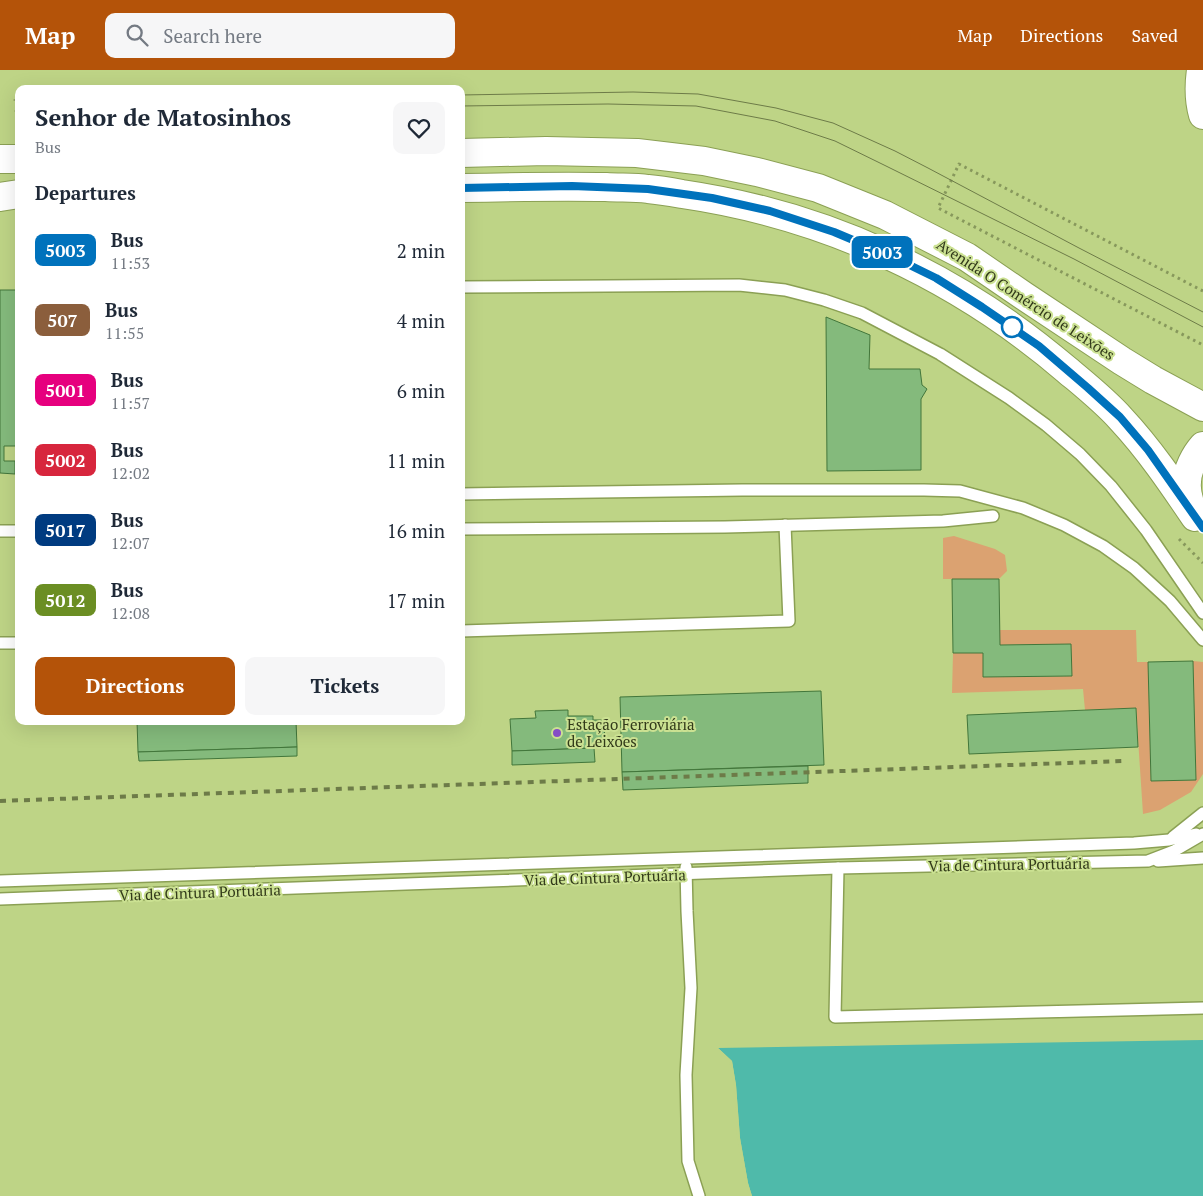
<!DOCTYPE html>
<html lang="en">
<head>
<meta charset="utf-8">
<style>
	:root { --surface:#fff; --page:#f6f6f7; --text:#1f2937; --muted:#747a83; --accent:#b45309 }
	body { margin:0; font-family:"PT Serif",serif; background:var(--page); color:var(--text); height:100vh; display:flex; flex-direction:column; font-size:19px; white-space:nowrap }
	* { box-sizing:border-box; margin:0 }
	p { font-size:16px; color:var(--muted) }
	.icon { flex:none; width:28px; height:28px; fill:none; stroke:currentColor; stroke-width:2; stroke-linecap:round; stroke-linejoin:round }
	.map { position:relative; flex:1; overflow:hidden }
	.side { position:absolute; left:15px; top:15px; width:450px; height:640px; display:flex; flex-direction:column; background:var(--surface); border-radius:10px; box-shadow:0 5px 20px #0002 }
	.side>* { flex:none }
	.badge { padding:0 10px; border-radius:8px; font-size:18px; line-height:32px }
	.map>.badge { position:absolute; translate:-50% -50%; box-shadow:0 0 0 2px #fff }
	h2 { padding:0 20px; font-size:19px; line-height:45px }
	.round { display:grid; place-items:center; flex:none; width:52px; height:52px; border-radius:10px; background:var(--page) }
	.headline { display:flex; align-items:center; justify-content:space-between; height:85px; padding:0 20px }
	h1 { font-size:24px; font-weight:800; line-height:38px }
	.button { display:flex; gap:10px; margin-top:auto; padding:10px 20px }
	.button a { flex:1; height:58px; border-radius:10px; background:var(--accent); color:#fff; font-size:20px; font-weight:800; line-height:58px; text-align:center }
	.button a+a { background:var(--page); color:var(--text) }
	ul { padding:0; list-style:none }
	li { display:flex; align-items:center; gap:15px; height:70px; padding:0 20px }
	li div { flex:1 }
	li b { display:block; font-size:19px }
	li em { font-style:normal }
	li .badge { min-width:55px; font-weight:700; text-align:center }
	header { display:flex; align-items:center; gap:30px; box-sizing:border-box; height:70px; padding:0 25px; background:var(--accent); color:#fff }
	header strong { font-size:24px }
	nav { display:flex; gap:28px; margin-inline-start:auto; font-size:18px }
	.search { width:350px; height:45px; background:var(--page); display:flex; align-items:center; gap:12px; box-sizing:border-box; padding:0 18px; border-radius:10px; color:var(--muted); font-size:19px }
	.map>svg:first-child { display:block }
</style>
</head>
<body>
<header>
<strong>Map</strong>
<div class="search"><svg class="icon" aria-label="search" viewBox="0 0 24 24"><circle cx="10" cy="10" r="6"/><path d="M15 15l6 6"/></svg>Search here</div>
<nav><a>Map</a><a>Directions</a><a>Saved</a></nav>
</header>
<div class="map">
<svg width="1203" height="1126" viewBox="0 0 1203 1126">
	<rect width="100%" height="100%" fill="#bed486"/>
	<!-- green -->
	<g fill="#dba271">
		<polygon points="954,466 995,479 1005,485 1007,501 999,509 943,509 943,468"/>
		<polygon points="999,560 1136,560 1137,592 1148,592 1151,711 1196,710 1193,591 1203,592 1203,704 1191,722 1160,740 1143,744 1136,638 1085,640 1083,619 952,623 953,583 983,583 983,607 1071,606 1071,574 1000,575"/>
	</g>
	<!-- water -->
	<polygon fill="#4fbaaa" points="1203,970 1203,1126 752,1126 748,1113 740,1068 736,1015 732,991 718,978"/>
	<!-- pier -->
	<polygon fill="#bed486" points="718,978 732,991 736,1015 740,1068 748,1113 752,1126 749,1126 746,1114 737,1068 734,1015 729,992 718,981"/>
	<!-- building -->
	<g fill="#84ba7c" stroke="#42763b">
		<polygon points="0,220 19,220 19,376 4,376 4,391 15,391 15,404 0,403"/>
		<polygon points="826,247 870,265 869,299 920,299 922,315 927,319 921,329 921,400 827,401"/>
		<polygon points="952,509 999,509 1000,575 1071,574 1072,606 983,607 983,583 953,583"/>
		<polygon points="1193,591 1196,710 1151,711 1148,592"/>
		<polygon points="821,621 824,695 622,702 620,627"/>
		<polygon points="1136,638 1138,677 969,684 967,645"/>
		<polygon points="568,640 568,646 593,646 593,650 604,650 605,675 594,675 594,678 512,681 510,649 536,648 535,641"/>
		<polygon points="137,651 296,651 297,677 138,682"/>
		<polygon points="297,677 297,686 139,691 138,682"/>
		<polygon points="594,678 595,692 512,695 512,681"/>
		<polygon points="808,696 808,713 623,720 622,702"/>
	</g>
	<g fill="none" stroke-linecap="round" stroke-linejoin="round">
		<defs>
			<g id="lane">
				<polyline points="461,217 739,215 785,220 824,230 862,243 940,284 1009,328 1046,355 1080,384 1111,416 1146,460 1203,543"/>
				<polyline points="461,424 742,420 924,420 960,421 1023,438 1064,455 1103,476 1134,498 1170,531 1203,570"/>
				<polyline points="461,459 725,457 943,451 993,446"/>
				<polyline points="0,461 19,461"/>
				<polyline points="461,561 789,551 785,455"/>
				<polyline points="0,573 19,573"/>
				<polyline points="1173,767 1203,743"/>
				<polyline points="1158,791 1203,788"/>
				<polyline points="686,797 687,841 691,918 686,1005 688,1091 699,1126"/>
				<polyline points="838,798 835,947 1203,938"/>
				<polyline points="0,811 1134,773 1169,770 1196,764"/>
				<polyline points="0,829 838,798 1148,791 1174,781 1203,764"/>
			</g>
			<g id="secondary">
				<path d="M1201 0C1199 14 1199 31 1203 45"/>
				<polyline points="461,83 546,81 637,83 704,91 757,102 818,118 885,145 967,187 1024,226 1122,291 1153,310 1203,337"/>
				<polyline points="0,89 19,89"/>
				<path d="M461 118C509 117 558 116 606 117 620 118 634 117 648 119 660 120 671 122 682 124 826 145 957 206 1067 300 1086 316 1105 331 1121 349 1149 379 1172 413 1195 447"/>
				<polyline points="0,127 19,124"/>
				<path d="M1192 439C1189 431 1186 421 1187 412 1187 400 1195 385 1203 376"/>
			</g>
		</defs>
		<!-- lane casing -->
		<use href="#lane" stroke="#8ba054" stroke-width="14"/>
		<!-- secondary casing -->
		<use href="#secondary" stroke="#8ba054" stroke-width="30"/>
		<!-- path -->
		<g stroke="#87985c" stroke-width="3" stroke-dasharray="2.5 4" stroke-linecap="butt">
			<polyline points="1203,221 959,94 938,138 1203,275"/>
			<polyline points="1179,469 1203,493"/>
		</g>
		<!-- lane -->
		<use href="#lane" stroke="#fff" stroke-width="11"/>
		<!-- secondary -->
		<use href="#secondary" stroke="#fff" stroke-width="28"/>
		<!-- tram -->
		<g stroke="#6d7b48" stroke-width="1">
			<polyline points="461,25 633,22 698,24 776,38 833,53 895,81 928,98 1079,178 1203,242"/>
			<polyline points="14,30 19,30"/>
			<polyline points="461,36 608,34 696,36 775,51 835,71 884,95 1074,189 1203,257"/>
			<polyline points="15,41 19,41"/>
		</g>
		<!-- rail -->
		<polyline stroke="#6d7b48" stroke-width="4" stroke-dasharray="6 6" stroke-linecap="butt" points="0,731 1123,691"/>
	</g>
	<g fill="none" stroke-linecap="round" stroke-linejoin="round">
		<defs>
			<polyline id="line" points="461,118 572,116 648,119 712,128 770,141 834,162 891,186 936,208 982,237 1039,276 1088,318 1120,347 1148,380 1203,458"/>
		</defs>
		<!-- line casing -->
		<use href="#line" stroke="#fff" stroke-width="11"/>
		<!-- line -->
		<use href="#line" stroke="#0072bc" stroke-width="8"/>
	</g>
	<!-- markers -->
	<circle fill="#fff" stroke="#0072bc" stroke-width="2.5" cx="1012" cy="257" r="10"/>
	<circle fill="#854ec6" stroke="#cbe192" stroke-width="2" cx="557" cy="663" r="5"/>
	<g text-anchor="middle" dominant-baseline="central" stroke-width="4" stroke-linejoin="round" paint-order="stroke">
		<!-- street labels -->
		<g font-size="15" fill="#323a1a" stroke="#cbe192">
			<text transform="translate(1026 229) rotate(33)">Avenida O Comércio de Leixões</text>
			<text transform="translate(1009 794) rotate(-1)">Via de Cintura Portuária</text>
			<text transform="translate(605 807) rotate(-2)">Via de Cintura Portuária</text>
			<text transform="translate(200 822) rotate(-2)">Via de Cintura Portuária</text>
		</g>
		<!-- poi labels -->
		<g font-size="15" fill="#323a1a" stroke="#cbe192" text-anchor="start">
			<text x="567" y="654">Estação Ferroviária<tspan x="567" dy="17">de Leixões</tspan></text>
		</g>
	</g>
</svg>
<b class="badge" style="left:882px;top:182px;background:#0072bc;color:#fff">5003</b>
<section class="side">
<div class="headline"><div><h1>Senhor de Matosinhos</h1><p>Bus</p></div><a class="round"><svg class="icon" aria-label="heart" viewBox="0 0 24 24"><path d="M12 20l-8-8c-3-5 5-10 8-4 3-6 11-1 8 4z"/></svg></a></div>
<h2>Departures</h2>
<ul>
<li><span class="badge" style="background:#0072bc;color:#fff">5003</span><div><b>Bus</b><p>11:53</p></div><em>2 min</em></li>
<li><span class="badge" style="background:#8b5e3c;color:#fff">507</span><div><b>Bus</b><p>11:55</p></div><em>4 min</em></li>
<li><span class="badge" style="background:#e6007e;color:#fff">5001</span><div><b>Bus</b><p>11:57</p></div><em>6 min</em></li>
<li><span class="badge" style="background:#d7263d;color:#fff">5002</span><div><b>Bus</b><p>12:02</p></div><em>11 min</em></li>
<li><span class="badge" style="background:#003b80;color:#fff">5017</span><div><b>Bus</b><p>12:07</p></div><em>16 min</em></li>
<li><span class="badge" style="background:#6b8e23;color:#fff">5012</span><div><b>Bus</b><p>12:08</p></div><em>17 min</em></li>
</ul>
<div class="button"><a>Directions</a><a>Tickets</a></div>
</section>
</div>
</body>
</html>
